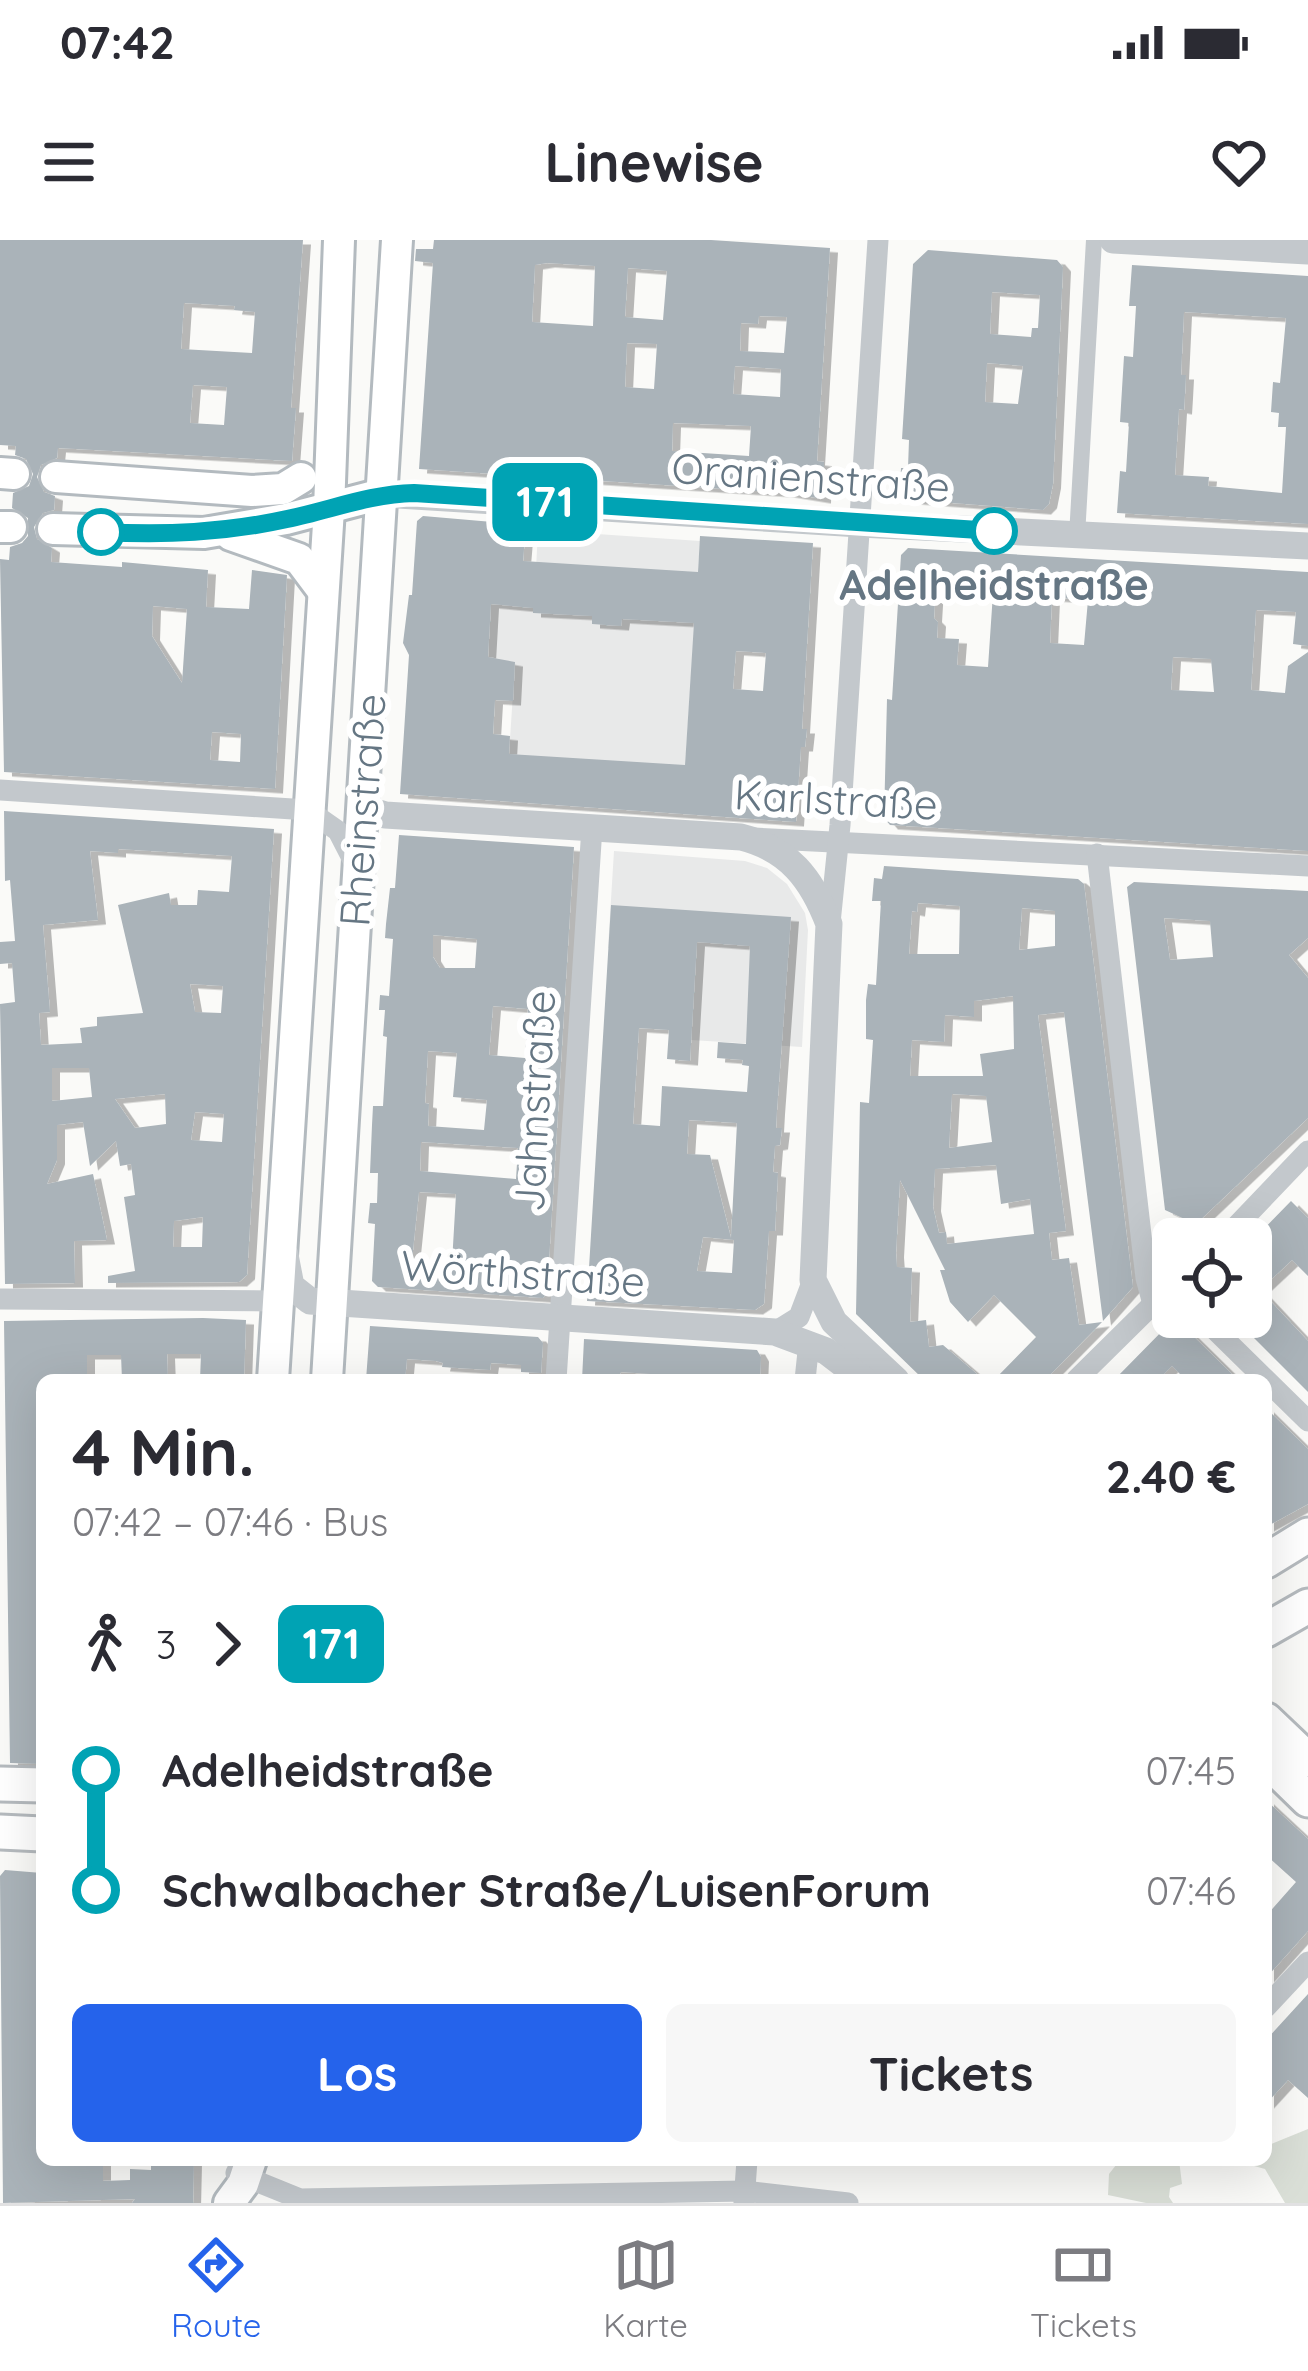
<!DOCTYPE html>
<html lang="de">
<head>
<meta charset="utf-8">
<style>
	:root { --surface:#fff; --page:#f7f7f7; --text:#2b2b33; --muted:#7c7c81; --line:#e1e1e2; --accent:#2563eb }
	body { margin:0; font-family:Quicksand,sans-serif; background:var(--page); color:var(--text); height:100vh; display:flex; flex-direction:column; font-size:45px; white-space:nowrap }
	* { box-sizing:border-box; margin:0 }
	p { font-size:39px; color:var(--muted) }
	.icon { flex:none; width:66px; height:66px; fill:none; stroke:currentColor; stroke-width:2; stroke-linecap:round; stroke-linejoin:round }
	.map { position:relative; flex:1; overflow:hidden }
	.details { position:absolute; left:36px; top:1134px; width:1236px; height:792px; display:flex; flex-direction:column; background:var(--surface); border-radius:18px; box-shadow:0 12px 48px #0002 }
	.details>* { flex:none }
	.badge { padding:0 24px; border-radius:18px; font-size:42px; line-height:78px }
	.fabs { position:absolute; left:1152px; top:978px; display:grid; gap:24px }
	.fabs a { display:grid; place-items:center; width:120px; height:120px; border-radius:18px; background:var(--surface); box-shadow:0 12px 48px #0002; font-size:60px }
	.map>.badge { position:absolute; translate:-50% -50%; box-shadow:0 0 0 6px #fff }
	.legs { display:flex; align-items:center; gap:18px; height:132px; padding:0 36px; font-size:39px }
	.legs p { margin-inline-start:auto }
	.overview { display:flex; align-items:center; justify-content:space-between; height:204px; padding:0 36px }
	h1 { font-size:66px; font-weight:800; line-height:90px }
	.action { display:flex; gap:24px; margin-top:auto; padding:24px 36px }
	.action a { flex:1; height:138px; border-radius:18px; background:var(--accent); color:#fff; font-size:48px; font-weight:800; line-height:138px; text-align:center }
	.action a+a { background:var(--page); color:var(--text) }
	ul { padding:0 36px; list-style:none }
	li { display:flex; align-items:center; gap:42px; height:120px; font-size:45px }
	li i { display:grid; place-items:center; width:18px; height:100%; margin:0 15px; background:currentColor }
	li i::after { content:''; width:30px; height:30px; margin:-15px; border:9px solid; border-radius:50%; background:var(--surface) }
	li p { margin-inline-start:auto }
	li:first-child i { background:linear-gradient(#0000 50%,currentColor 0) }
	li:last-child i { background:linear-gradient(currentColor 50%,#0000 0) }
	.status { display:flex; justify-content:space-between; align-items:center; height:84px; padding:0 60px; background:var(--surface); direction:ltr }
	.status svg { height:33px; fill:currentColor }
	header { display:flex; justify-content:space-between; align-items:center; height:156px; padding:0 36px; background:var(--surface); font-size:54px; font-weight:800 }
	.menu { display:flex; justify-content:space-around; align-items:center; height:168px; border-top:3px solid var(--line); background:var(--surface); font-size:33px; color:var(--muted) }
	.menu a { display:grid; justify-items:center; gap:6px }
	.menu .active { color:var(--accent) }
	.map>svg:first-child { display:block }
</style>
</head>
<body>
<div class="status"><b>07:42</b><svg viewBox="0 0 49 12"><path d="M0 12V9h3v3zM5 12V6h3v6zM10 12V3h3v9zM15 12V0h3v12zM26 1h20v11H26zM47 4h2v5h-2z"/></svg></div>
<header><svg class="icon" aria-label="menu" viewBox="0 0 24 24"><path d="M4 6h16M4 12h16M4 18h16"/></svg>Linewise<svg class="icon" aria-label="heart" viewBox="0 0 24 24"><path d="M12 20l-8-8c-3-5 5-10 8-4 3-6 11-1 8 4z"/></svg></header>
<div class="map">
<svg width="1308" height="1963" viewBox="0 0 1308 1963">
	<defs>
		<filter id="shadow"><feDropShadow dx="8" dy="4.5" stdDeviation="0" flood-color="#0004"/></filter>
	</defs>
	<rect width="100%" height="100%" fill="#fafaf8"/>
	<!-- built -->
	<g fill="#e8e9e9">
		<polygon points="538,290 700,301 682,573 506,561 515,422 488,420 491,364 508,365 536,329"/>
		<polygon points="614,611 745,621 767,628 787,644 805,673 808,690 802,807 691,800 696,714 608,708"/>
	</g>
	<!-- green -->
	<g fill="#dadfd7">
		<polygon points="1308,1889 1308,1963 1285,1963 1265,1929 1236,1921 1266,1920 1266,1906"/>
		<polygon points="1120,1920 1179,1920 1182,1944 1170,1948 1169,1957 1173,1963 1146,1963 1108,1955 1109,1934"/>
	</g>
	<!-- building -->
	<g fill="#aab3b9" fill-rule="evenodd" filter="url(#shadow)">
		<path d="M0 0H303L291 168H296L292 221 58 208 57 218 41 225 37 237 44 252 55 256 54 270 43 273 34 287 37 299 52 308 51 322 122 327V322L208 330 206 367 249 369 252 330 287 335 275 549 4 532 0 319 9 320 10 307 22 303 28 296V278L12 268 13 253 29 246 33 234 26 219 15 215 16 206 0 205ZM184 63 235 66 234 70 255 72 252 113 181 109ZM193 145 227 147 224 185 190 183ZM153 366 187 369 182 443 152 396ZM212 492 241 494 240 522 210 520Z"/>
		<path d="M434 0H711L830 8 817 221 824 222 823 259 787 253 419 229 433 23 415 21 416 9H433ZM547 23 595 26 593 86 532 82 535 25ZM628 28 667 31 663 80 625 77ZM759 76 787 77 784 113 740 111 741 83 758 84ZM627 103 657 104 654 149 625 147ZM735 126 781 129 780 157 733 154ZM673 183 751 186 749 216 672 211Z"/>
		<path d="M928 10 1057 20 1063 27 1053 244 1049 264 1043 270 913 260 905 253 906 245H900L901 228H908L909 200 902 199 913 24ZM992 52 1040 55 1038 88H1032L1031 97 990 94ZM987 123 1023 126 1018 164 985 162Z"/>
		<path d="M1132 25 1308 36V284L1117 273 1120 231 1126 232 1129 183 1120 182 1124 116 1133 117 1136 66H1129ZM1184 72 1286 78 1280 143 1273 142 1271 172 1279 173 1278 187H1286L1282 253 1208 246 1209 237 1175 235 1179 169 1184 170 1185 154 1186 135H1181Z"/>
		<path d="M423 276 526 285 523 321 698 332 700 296 813 303 802 489H807L805 507H801L796 582 400 554 409 415 403 403 409 355H412L417 281ZM491 364 533 368V373L592 376V384L621 386 622 379 694 383 685 525 509 514 510 496 493 494 495 460 513 461 515 422 488 417ZM736 411 766 413 763 451 733 449Z"/>
		<path d="M908 308 1308 332V406L1293 404 1296 372 1256 370 1251 450 1285 453 1288 426 1308 412V611L890 585 884 578 887 459 892 460 901 315ZM936 344 971 345 970 352 993 353 988 427 957 425 959 399 937 398 938 382 934 378ZM1052 357 1088 360 1084 405 1050 403ZM1173 417 1211 419 1214 452 1171 450Z"/>
		<path d="M4 571 274 589 247 1035 239 1042 108 1043V1036L135 1031 124 957 135 955 131 924 120 926 116 901 90 926 83 882 57 885V920L47 944 93 934 107 1000 74 1001 75 1043 5 1044 0 764 15 762 12 723 0 724V702L15 701 10 640 5 641ZM118 609 232 616 229 652 198 650 197 665H171L169 653 118 665 143 773 97 777V786L80 788 82 803 41 805 39 773 50 772 43 685 98 680 90 611 118 613ZM190 744 223 746 221 773 195 772ZM52 828H89L92 857 52 861ZM165 854 166 884 135 888 115 859ZM195 872 224 874 222 902 191 900ZM203 977 202 1007H173L174 981Z"/>
		<path d="M399 595 574 607 547 1054 543 1058 378 1047 372 1041 375 984 368 983 370 963H377L378 933H370L372 885 373 866H383L387 797 383 796 385 770H379L380 755 389 756 393 699 385 698 386 684 390 648H395ZM433 695 477 699 475 728H440L433 717ZM493 766 528 769 525 818 489 815ZM428 811 457 813 453 857 487 860 484 890 428 886 429 864 425 863ZM421 902 518 908 516 939 420 931ZM419 952 456 954 452 1023 412 1020Z"/>
		<path d="M884 626 1078 639 1084 644 1133 1047 1103 1081 1064 772 1038 775 1066 991 1049 993 1052 1020 1069 1018 1079 1085 1102 1082 1045 1140H994L1036 1097 994 1055 968 1082 950 1062 940 1030H945L900 940 896 1013 897 1027 912 1028 910 1082 926 1080 929 1107 943 1105 984 1140H924L856 1074 860 862 869 863 873 800 866 799V760L868 744 876 745 881 661H872L874 638 882 639ZM918 663 960 666 959 714H909L912 671 917 672ZM1022 668 1055 671V706L1019 710ZM1013 756 1014 809 980 814 983 836H910L912 800 944 802 945 775 974 777V761ZM952 854 986 856 992 902 949 908ZM996 925 1001 964 1030 959 1034 994 947 1004 946 992 939 993 933 967 935 929Z"/>
		<path d="M1134 642 1308 651V698L1289 715 1308 738V878L1196 984 1165 970 1127 647ZM1164 678 1210 681 1213 717 1170 720Z"/>
		<path d="M611 665 791 677 777 870 776 888H782L780 905 775 906 773 932 778 933 775 991H769L764 1064 755 1070 587 1061ZM697 702 750 706 746 804 718 802 717 818 743 820 742 825 749 826 747 852 662 846 660 886 633 884 639 788 669 790 667 819 690 821ZM689 880 737 883 731 998 710 915 687 914ZM703 997 734 1000 732 1033 697 1031Z"/>
		<polygon points="1291,961 1308,978 1308,1036 1292,1020 1260,1050 1308,1101 1308,1152 1233,1077 1251,1077 1251,1002"/>
		<polygon points="203,1078 246,1080 244,1140 200,1140 201,1114 167,1114 168,1140 122,1140 121,1115 87,1115 87,1140 41,1140 42,1524 10,1523 4,1081"/>
		<polygon points="1172,1081 1179,1082 1238,1140 1186,1140 1172,1126 1158,1140 1114,1140"/>
		<polygon points="370,1086 538,1097 543,1103 541,1133 521,1132 521,1125 491,1123 490,1130 442,1127 443,1123 436,1121 407,1119 405,1140 366,1140"/>
		<polygon points="584,1099 757,1110 761,1117 760,1140 694,1140 694,1137 621,1132 617,1140 582,1140"/>
		<polygon points="1266,1168 1308,1209 1308,1264 1266,1287"/>
		<polygon points="1266,1560 1308,1599 1308,1691 1266,1738 1266,1676 1296,1642 1266,1615"/>
		<polygon points="5,1630 42,1633 42,1920 103,1920 103,1941 130,1940 130,1929 151,1930 151,1920 194,1920 193,1963 132,1963 135,1959 3,1963 0,1636"/>
		<polygon points="1308,1754 1308,1858 1288,1840 1266,1864 1266,1800"/>
	</g>
	<g fill="none" stroke-linecap="round" stroke-linejoin="round">
		<defs>
			<g id="secondary">
				<polyline points="0,233 14,234"/>
				<polyline points="56,237 252,251 283,249 301,238"/>
				<polyline points="0,287 11,287"/>
				<polyline points="53,289 204,293 286,279 382,254"/>
				<polyline points="231,295 299,319 323,351"/>
				<polyline points="273,1140 329,269 339,0"/>
				<polyline points="327,1140 397,0"/>
				<polyline points="229,1963 243,1944 251,1920"/>
			</g>
			<g id="primary">
				<polyline points="1266,1321 1308,1295"/>
				<polyline points="1266,1390 1308,1366"/>
				<polyline points="1266,1480 1308,1520"/>
				<polyline points="1266,1519 1308,1560"/>
				<polyline points="0,1544 42,1545"/>
				<polyline points="0,1592 42,1594"/>
			</g>
		</defs>
		<!-- secondary casing -->
		<use href="#secondary" stroke="#b3babf" stroke-width="36"/>
		<!-- primary casing -->
		<use href="#primary" stroke="#b5babe" stroke-width="39"/>
		<!-- pedestrian -->
		<polyline stroke="#c3c8cc" stroke-width="16" points="1077,296 1094,0"/>
		<!-- minor -->
		<g stroke="#c3c8cc" stroke-width="21">
			<polyline points="0,550 308,570 338,591 355,624"/>
			<polyline points="754,598 1308,626"/>
			<polyline points="1097,614 1146,1038 1153,1064"/>
			<polyline points="830,683 840,585 878,0"/>
			<polyline points="1224,999 1308,911"/>
			<polyline points="0,1059 277,1061"/>
			<polyline points="1202,1077 1308,1181"/>
			<polyline points="775,1092 799,1077 813,1040"/>
			<polyline points="556,1140 592,587"/>
			<polyline points="805,1140 809,1102"/>
			<polyline points="1076,1140 1153,1064 1173,1052"/>
			<polyline points="1266,1767 1308,1722"/>
			<polyline points="236,1933 300,1959 744,1951 848,1963"/>
			<polyline points="744,1962 747,1920"/>
		</g>
		<!-- tertiary -->
		<g stroke="#c3c8cc" stroke-width="27">
			<polyline points="1113,0 1308,11"/>
			<polyline points="382,254 860,284 1308,306"/>
			<path d="M362 568 385 575 741 597C789 609 812 639 829 684L813 1040 834 1082 896 1140"/>
			<polyline points="285,1015 291,1046 310,1061 775,1092 826,1111 864,1140"/>
		</g>
		<!-- secondary -->
		<use href="#secondary" stroke="#fff" stroke-width="30"/>
		<!-- primary -->
		<use href="#primary" stroke="#fff" stroke-width="33"/>
	</g>
	<g fill="none" stroke-linecap="round" stroke-linejoin="round">
		<defs>
			<path id="line-1" d="M101 292C165 295 224 293 287 279 331 270 369 254 414 253L994 291"/>
		</defs>
		<!-- line-1 casing -->
		<use href="#line-1" stroke="#fff" stroke-width="27"/>
		<!-- line-1 -->
		<use href="#line-1" stroke="#00a3b4" stroke-width="18"/>
	</g>
	<!-- markers -->
	<g fill="#fff" stroke="#00a3b4" stroke-width="6">
		<circle cx="994" cy="291" r="21"/>
		<circle cx="101" cy="292" r="21"/>
	</g>
	<g text-anchor="middle" dominant-baseline="central" stroke-width="12" stroke-linejoin="round" paint-order="stroke">
		<!-- street labels -->
		<g font-size="42" fill="#657683" stroke="#fff">
			<text transform="translate(811 237) rotate(4)">Oranienstraße</text>
			<text transform="translate(836 559) rotate(3)">Karlstraße</text>
			<text transform="translate(362 570) rotate(-86)">Rheinstraße</text>
			<text transform="translate(534 861) rotate(-87)">Jahnstraße</text>
			<text transform="translate(523 1033) rotate(4)">Wörthstraße</text>
		</g>
		<!-- stop labels -->
		<g font-size="42" font-weight="bold" fill="#657683" stroke="#fff">
			<text x="994" y="344">Adelheidstraße</text>
		</g>
	</g>
</svg>
<div class="fabs">
<a><svg class="icon" aria-label="locate" viewBox="0 0 24 24"><circle cx="12" cy="12" r="6"/><path d="M12 2v4M12 18v4M2 12h4M18 12h4"/></svg></a>
</div>
<b class="badge" style="left:545px;top:262px;background:#00a3b4;color:#fff">171</b>
<section class="details">
<div class="overview"><div><h1>4 Min.</h1><p>07:42 – 07:46 · Bus</p></div><b>2.40 €</b></div>
<div class="legs"><svg class="icon" aria-label="walk" viewBox="0 0 24 24"><circle cx="13" cy="4" r="2"/><path d="M13 8l-2 6 4 7M11 14l-3 7M7 12l3-4h3l4 4"/></svg>3<svg class="icon" aria-label="forward" viewBox="0 0 24 24"><path d="M9 5l7 7-7 7"/></svg><b class="badge" style="background:#00a3b4;color:#fff">171</b></div>
<ul>
<li><i style="color:#00a3b4"></i><b>Adelheidstraße</b><p>07:45</p></li>
<li><i style="color:#00a3b4"></i><b>Schwalbacher Straße/LuisenForum</b><p>07:46</p></li>
</ul>
<div class="action"><a>Los</a><a>Tickets</a></div>
</section>
</div>
<nav class="menu">
<a class="active"><svg class="icon" aria-label="directions" viewBox="0 0 24 24"><path d="M12 3l9 9-9 9-9-9zM9 14v-3h6M13 9l2 2-2 2"/></svg>Route</a>
<a><svg class="icon" aria-label="map" viewBox="0 0 24 24"><path d="M3 6l6-2 6 2 6-2v14l-6 2-6-2-6 2zM9 4v14M15 6v14"/></svg>Karte</a>
<a><svg class="icon" aria-label="tickets" viewBox="0 0 24 24"><path d="M3 7h18v10H3zM15 7v10"/></svg>Tickets</a>
</nav>
</body>
</html>
